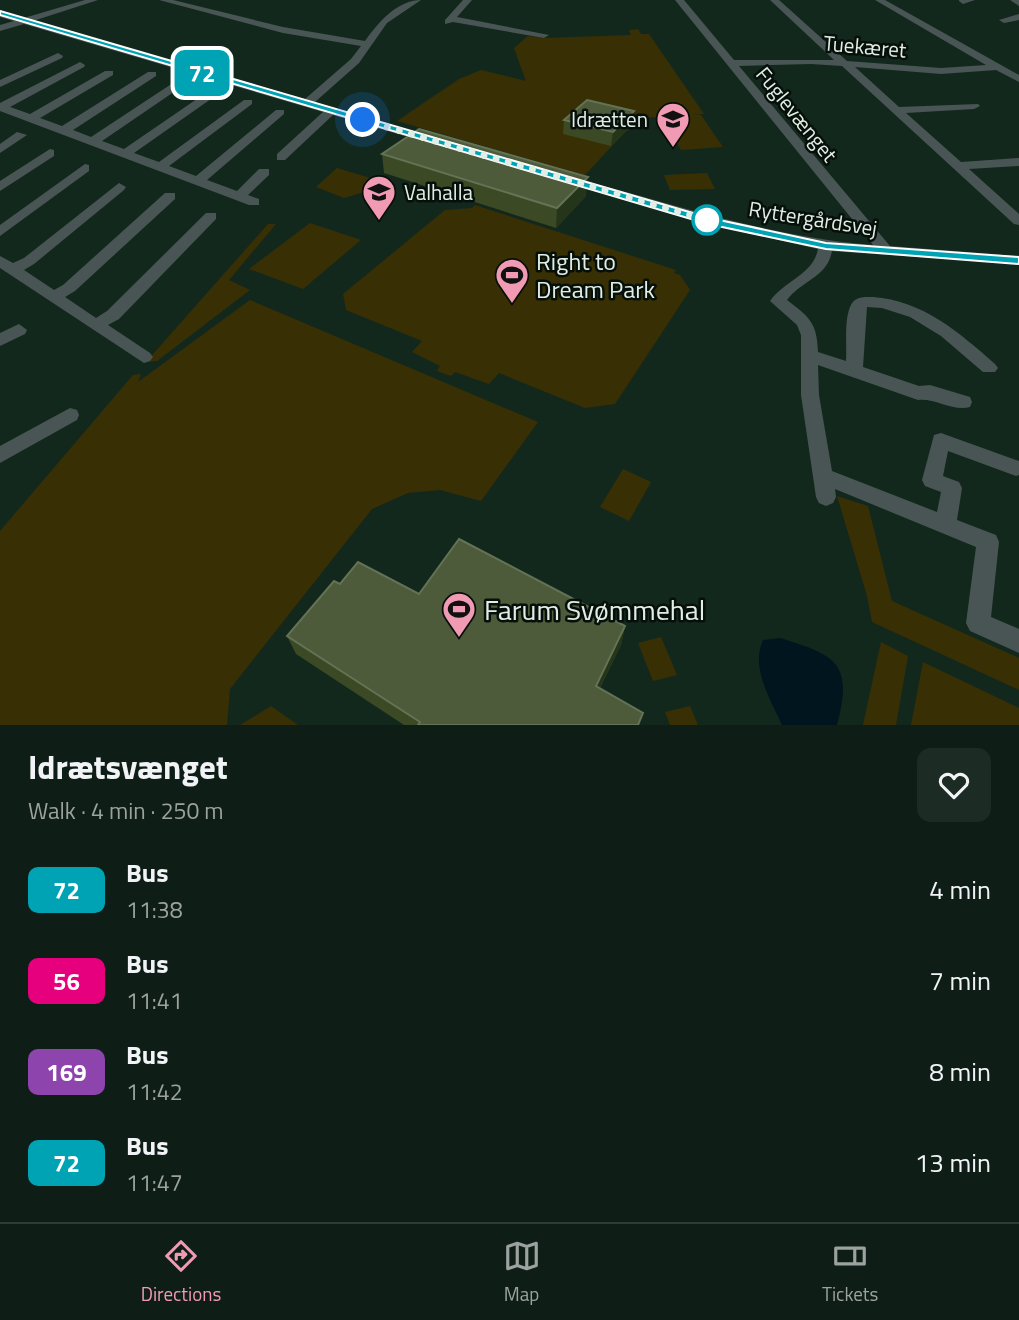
<!DOCTYPE html>
<html lang="en">
<head>
<meta charset="utf-8">
<style>
	:root { --surface:#0e1e16; --page:#1c2b23; --text:#f1f3f6; --muted:#9ba2a1; --line:#2e3c35; --accent:#f19ab3 }
	body { margin:0; font-family:"Titillium Web",sans-serif; background:var(--page); color:var(--text); height:100vh; display:flex; flex-direction:column; font-size:26px; white-space:nowrap }
	* { box-sizing:border-box; margin:0 }
	p { font-size:23px; color:var(--muted) }
	.icon { flex:none; width:38px; height:38px; fill:none; stroke:currentColor; stroke-width:2; stroke-linecap:round; stroke-linejoin:round }
	.map { position:relative; height:725px; overflow:hidden }
	.side { display:flex; flex-direction:column; background:var(--surface); flex:1 }
	.side>* { flex:none }
	.badge { padding:0 14px; border-radius:10px; font-size:24px; line-height:46px }
	.you { position:absolute; width:35px; height:35px; margin:-18px; border:5px solid #fff; border-radius:50%; background:#1a73e8; box-shadow:0 0 0 10px #1a73e833 }
	.map>.badge { position:absolute; translate:-50% -50%; box-shadow:0 0 0 4px #fff }
	.round { display:grid; place-items:center; flex:none; width:74px; height:74px; border-radius:14px; background:var(--page) }
	.overview { display:flex; align-items:center; justify-content:space-between; height:119px; padding:0 28px }
	h1 { font-size:33px; font-weight:700; line-height:52px }
	ul { padding:0; list-style:none }
	li { display:flex; align-items:center; gap:21px; height:91px; padding:0 28px }
	li div { flex:1 }
	li b { display:block; font-size:26px }
	li em { font-style:normal }
	li .badge { min-width:77px; font-weight:700; text-align:center }
	.menu { display:flex; justify-content:space-around; align-items:center; height:98px; border-top:2px solid var(--line); background:var(--surface); font-size:19px; color:var(--muted) }
	.menu a { display:grid; justify-items:center; gap:4px }
	.menu .current { color:var(--accent) }
	.map>svg:first-child { display:block }
</style>
</head>
<body>
<div class="map">
<svg width="1019" height="725" viewBox="0 0 1019 725">
	<rect width="100%" height="100%" fill="#13281d"/>
	<!-- green -->
	<g fill="#392f04">
		<polygon points="638,29 641,34 649,34 704,114 693,115 701,115 723,147 681,150 662,117 638,118 585,175 397,121 459,79 481,70 526,81 514,48 528,36 545,38 631,35 629,30"/>
		<polygon points="337,168 390,184 344,198 316,187"/>
		<polygon points="707,173 715,189 670,190 664,175"/>
		<polygon points="475,205 676,270 674,273 680,275 690,290 615,404 585,408 499,373 489,384 455,372 451,376 437,371 440,366 412,352 422,341 346,310 343,294 445,210 472,208"/>
		<polygon points="310,223 361,240 303,289 249,269"/>
		<polygon points="268,224 276,224 229,280 250,290 157,361 146,362"/>
		<polygon points="250,300 538,422 481,501 440,490 408,493 372,509 230,689 227,725 0,725 0,531 133,375 141,374 138,382"/>
		<polygon points="623,469 651,482 629,521 600,507"/>
		<polygon points="837,496 868,506 892,601 1019,658 1019,690 872,622 867,596"/>
		<polygon points="661,637 677,675 653,681 638,643"/>
		<polygon points="881,642 908,656 896,725 863,725"/>
		<polygon points="923,662 1019,708 1019,725 911,725"/>
		<polygon points="271,706 298,725 240,725"/>
		<polygon points="690,706 698,725 670,725 665,712"/>
	</g>
	<!-- water -->
	<path fill="#00151d" d="M780 638C835 655 854 662 837 725H782C771 700 750 668 763 640Z"/>
	<g fill="none" stroke-linecap="round" stroke-linejoin="round">
		<!-- minor -->
		<g fill="#495554" fill-rule="evenodd">
			<path d="M85 0H98L33 21 305 99 351 59 361 46 283 33 159 0H173L283 27 365 41C378 23 397 0 421 0L387 23 359 63 315 102 438 140 432 144 333 115 285 160H277V154L323 112 24 24 0 31V25L14 21 0 17V11L24 18Z"/>
			<polygon points="463,0 472,0 457,17 549,35 544,38 453,22 445,24 445,20"/>
			<path d="M675 0H684L734 60H834L770 0H779L847 61 941 68 986 65 875 0H885L1019 75V82L996 70 941 74 855 67 899 107 978 104 980 106 974 109 906 113 961 162 1019 158V166L969 169 1019 214V225L1014 224 842 66 811 64 739 66 890 246 1019 256V264L832 251C827 278 802 280 787 300 809 317 817 322 818 352L846 361C847 345 844 322 850 307 854 296 864 297 873 297 922 300 960 333 995 364L998 368 995 372H983L941 336 910 317 882 308 867 307 863 367 919 386 930 385 970 397 972 402 970 407C954 412 935 398 918 400L818 365 819 395 832 471 937 512 941 492 925 486 922 480 934 435 941 433 1019 461V475L1016 476 948 451 943 476 959 482 962 488 957 520 996 535 999 542 991 617 1019 629V653L970 631 966 623 976 547 835 489 836 497 833 503 826 506 819 503 816 497 801 395V335L797 325 770 301C785 280 813 275 818 249L703 223 559 180 566 176C668 202 768 237 873 245Z"/>
			<polygon points="975,0 963,4 959,1 959,0"/>
			<polygon points="1010,0 1019,0 1019,6"/>
			<polygon points="1019,14 1019,20 1004,23 999,20"/>
			<polygon points="58,53 63,56 62,58 0,87 0,80"/>
			<polygon points="80,62 85,65 84,67 10,107 30,114 105,71 113,71 113,75 40,118 62,126 148,72 156,72 156,76 73,130 91,137 176,81 184,81 184,85 102,141 124,149 210,90 218,90 218,94 134,153 159,162 244,100 252,100 252,104 169,166 196,176 276,110 284,110 284,114 207,180 237,191 259,169 269,169 269,175 248,195 259,199 259,205 249,205 0,111 0,103"/>
			<polygon points="17,132 27,135 0,153 0,144"/>
			<polygon points="50,149 54,150 54,156 0,191 0,181"/>
			<polygon points="85,164 89,165 89,171 0,236 0,225"/>
			<polygon points="119,183 126,187 124,190 34,264 24,270 54,290 63,285 165,193 175,193 175,199 75,291 65,297 96,318 107,311 206,213 216,213 216,219 119,319 108,325 150,353 153,357 150,361 144,363 0,268 0,256 13,263 24,258"/>
			<polygon points="19,324 27,330 25,334 0,346 0,333"/>
			<polygon points="70,408 77,410 79,415 77,420 0,463 0,446"/>
		</g>
	</g>
	<!-- wall -->
	<g fill="#3b4925">
		<polygon points="564,120 632,125 611,146 563,134"/>
		<polygon points="382,154 586,196 556,228 384,173"/>
		<polygon points="340,584 419,594 625,626 621,645 600,688 639,725 404,725 296,654 287,636"/>
	</g>
	<!-- shaded-wall -->
	<g fill="#243519">
		<polygon points="634,111 632,125 611,146 613,132"/>
		<polygon points="588,177 586,196 556,228 557,208"/>
		<polygon points="625,626 621,645 592,703 596,686"/>
	</g>
	<!-- building -->
	<g fill="#4d5b3a" stroke="#647255" stroke-width="2">
		<polygon points="587,100 634,111 613,132 564,120"/>
		<polygon points="419,129 588,177 557,208 382,154"/>
		<polygon points="459,539 625,626 596,686 643,713 638,725 418,725 420,722 287,636 334,581 340,584 358,562 419,594"/>
	</g>
	<!-- line -->
	<polygon fill="#00a3b4" stroke="#fff" stroke-width="2" points="0,11 710,218 826,243 1019,257 1019,264 826,249 708,224 0,15"/>
	<g fill="none" stroke-linecap="round" stroke-linejoin="round">
		<!-- walk -->
		<polyline stroke="#e1eee5" stroke-width="7" stroke-dasharray="0 12.6" points="363,120 707,220"/>
	</g>
	<!-- icons -->
	<defs>
		<symbol id="school-pin" viewBox="-11 -11 22 30"><path d="M0 17L-7.5 6A9.5 9.5 0 1 1 7.5 6Z" fill="#f19ab3" stroke="#060f0a"/><path d="M0-5L7-2L0 1L-7-2ZM-4 1L0 2.5L4 1V4Q0 6-4 4Z" fill="#111"/></symbol>
		<symbol id="stadium-pin" viewBox="-11 -11 22 30"><path d="M0 17L-7.5 6A9.5 9.5 0 1 1 7.5 6Z" fill="#f19ab3" stroke="#060f0a"/><path d="M0-5a6.5 5 0 1 0 0 10a6.5 5 0 1 0 0-10ZM-3.5-1.8h7v3.6h-7Z" fill="#111"/></symbol>
	</defs>
	<g fill-rule="evenodd">
		<use href="#school-pin" x="654" y="100" width="38" height="52"/>
		<use href="#school-pin" x="360" y="173" width="38" height="52"/>
		<use href="#stadium-pin" x="493" y="256" width="38" height="52"/>
		<use href="#stadium-pin" x="440" y="590" width="38" height="52"/>
	</g>
	<!-- markers -->
	<circle fill="#fff" stroke="#00a3b4" stroke-width="3.5" cx="707" cy="220" r="14"/>
	<g text-anchor="middle" dominant-baseline="central" stroke-width="5" stroke-linejoin="round" paint-order="stroke">
		<!-- far-street labels -->
		<g font-size="21" fill="#e1eee5" stroke="#060f0a">
			<text transform="translate(865 46) rotate(5)">Tuekæret</text>
			<text transform="translate(797 114) rotate(51)">Fuglevænget</text>
			<text transform="translate(813 218) rotate(9)">Ryttergårdsvej</text>
		</g>
		<!-- far-poi labels -->
		<g font-size="21" fill="#e1eee5" stroke="#060f0a" text-anchor="end">
			<text x="648" y="119">Idrætten</text>
			<text x="404" y="192" text-anchor="start">Valhalla</text>
		</g>
		<!-- poi labels -->
		<g font-size="24" fill="#e1eee5" stroke="#060f0a" text-anchor="start">
			<text x="536" y="261">Right to<tspan x="536" dy="28">Dream Park</tspan></text>
		</g>
		<!-- near-poi labels -->
		<g font-size="28" fill="#e1eee5" stroke="#060f0a" text-anchor="start">
			<text x="484" y="609">Farum Svømmehal</text>
		</g>
	</g>
</svg>
<div class="you" style="left:363px;top:120px"></div>
<b class="badge" style="left:202px;top:73px;background:#00a3b4;color:#fff">72</b>
</div>
<section class="side">
<div class="overview"><div><h1>Idrætsvænget</h1><p>Walk · 4 min · 250 m</p></div><a class="round"><svg class="icon" aria-label="heart" viewBox="0 0 24 24"><path d="M12 20l-8-8c-3-5 5-10 8-4 3-6 11-1 8 4z"/></svg></a></div>
<ul>
<li><span class="badge" style="background:#00a3b4;color:#fff">72</span><div><b>Bus</b><p>11:38</p></div><em>4 min</em></li>
<li><span class="badge" style="background:#e6007e;color:#fff">56</span><div><b>Bus</b><p>11:41</p></div><em>7 min</em></li>
<li><span class="badge" style="background:#8e44ad;color:#fff">169</span><div><b>Bus</b><p>11:42</p></div><em>8 min</em></li>
<li><span class="badge" style="background:#00a3b4;color:#fff">72</span><div><b>Bus</b><p>11:47</p></div><em>13 min</em></li>
</ul>
</section>
<nav class="menu">
<a class="current"><svg class="icon" aria-label="directions" viewBox="0 0 24 24"><path d="M12 3l9 9-9 9-9-9zM9 14v-3h6M13 9l2 2-2 2"/></svg>Directions</a>
<a><svg class="icon" aria-label="map" viewBox="0 0 24 24"><path d="M3 6l6-2 6 2 6-2v14l-6 2-6-2-6 2zM9 4v14M15 6v14"/></svg>Map</a>
<a><svg class="icon" aria-label="tickets" viewBox="0 0 24 24"><path d="M3 7h18v10H3zM15 7v10"/></svg>Tickets</a>
</nav>
</body>
</html>
